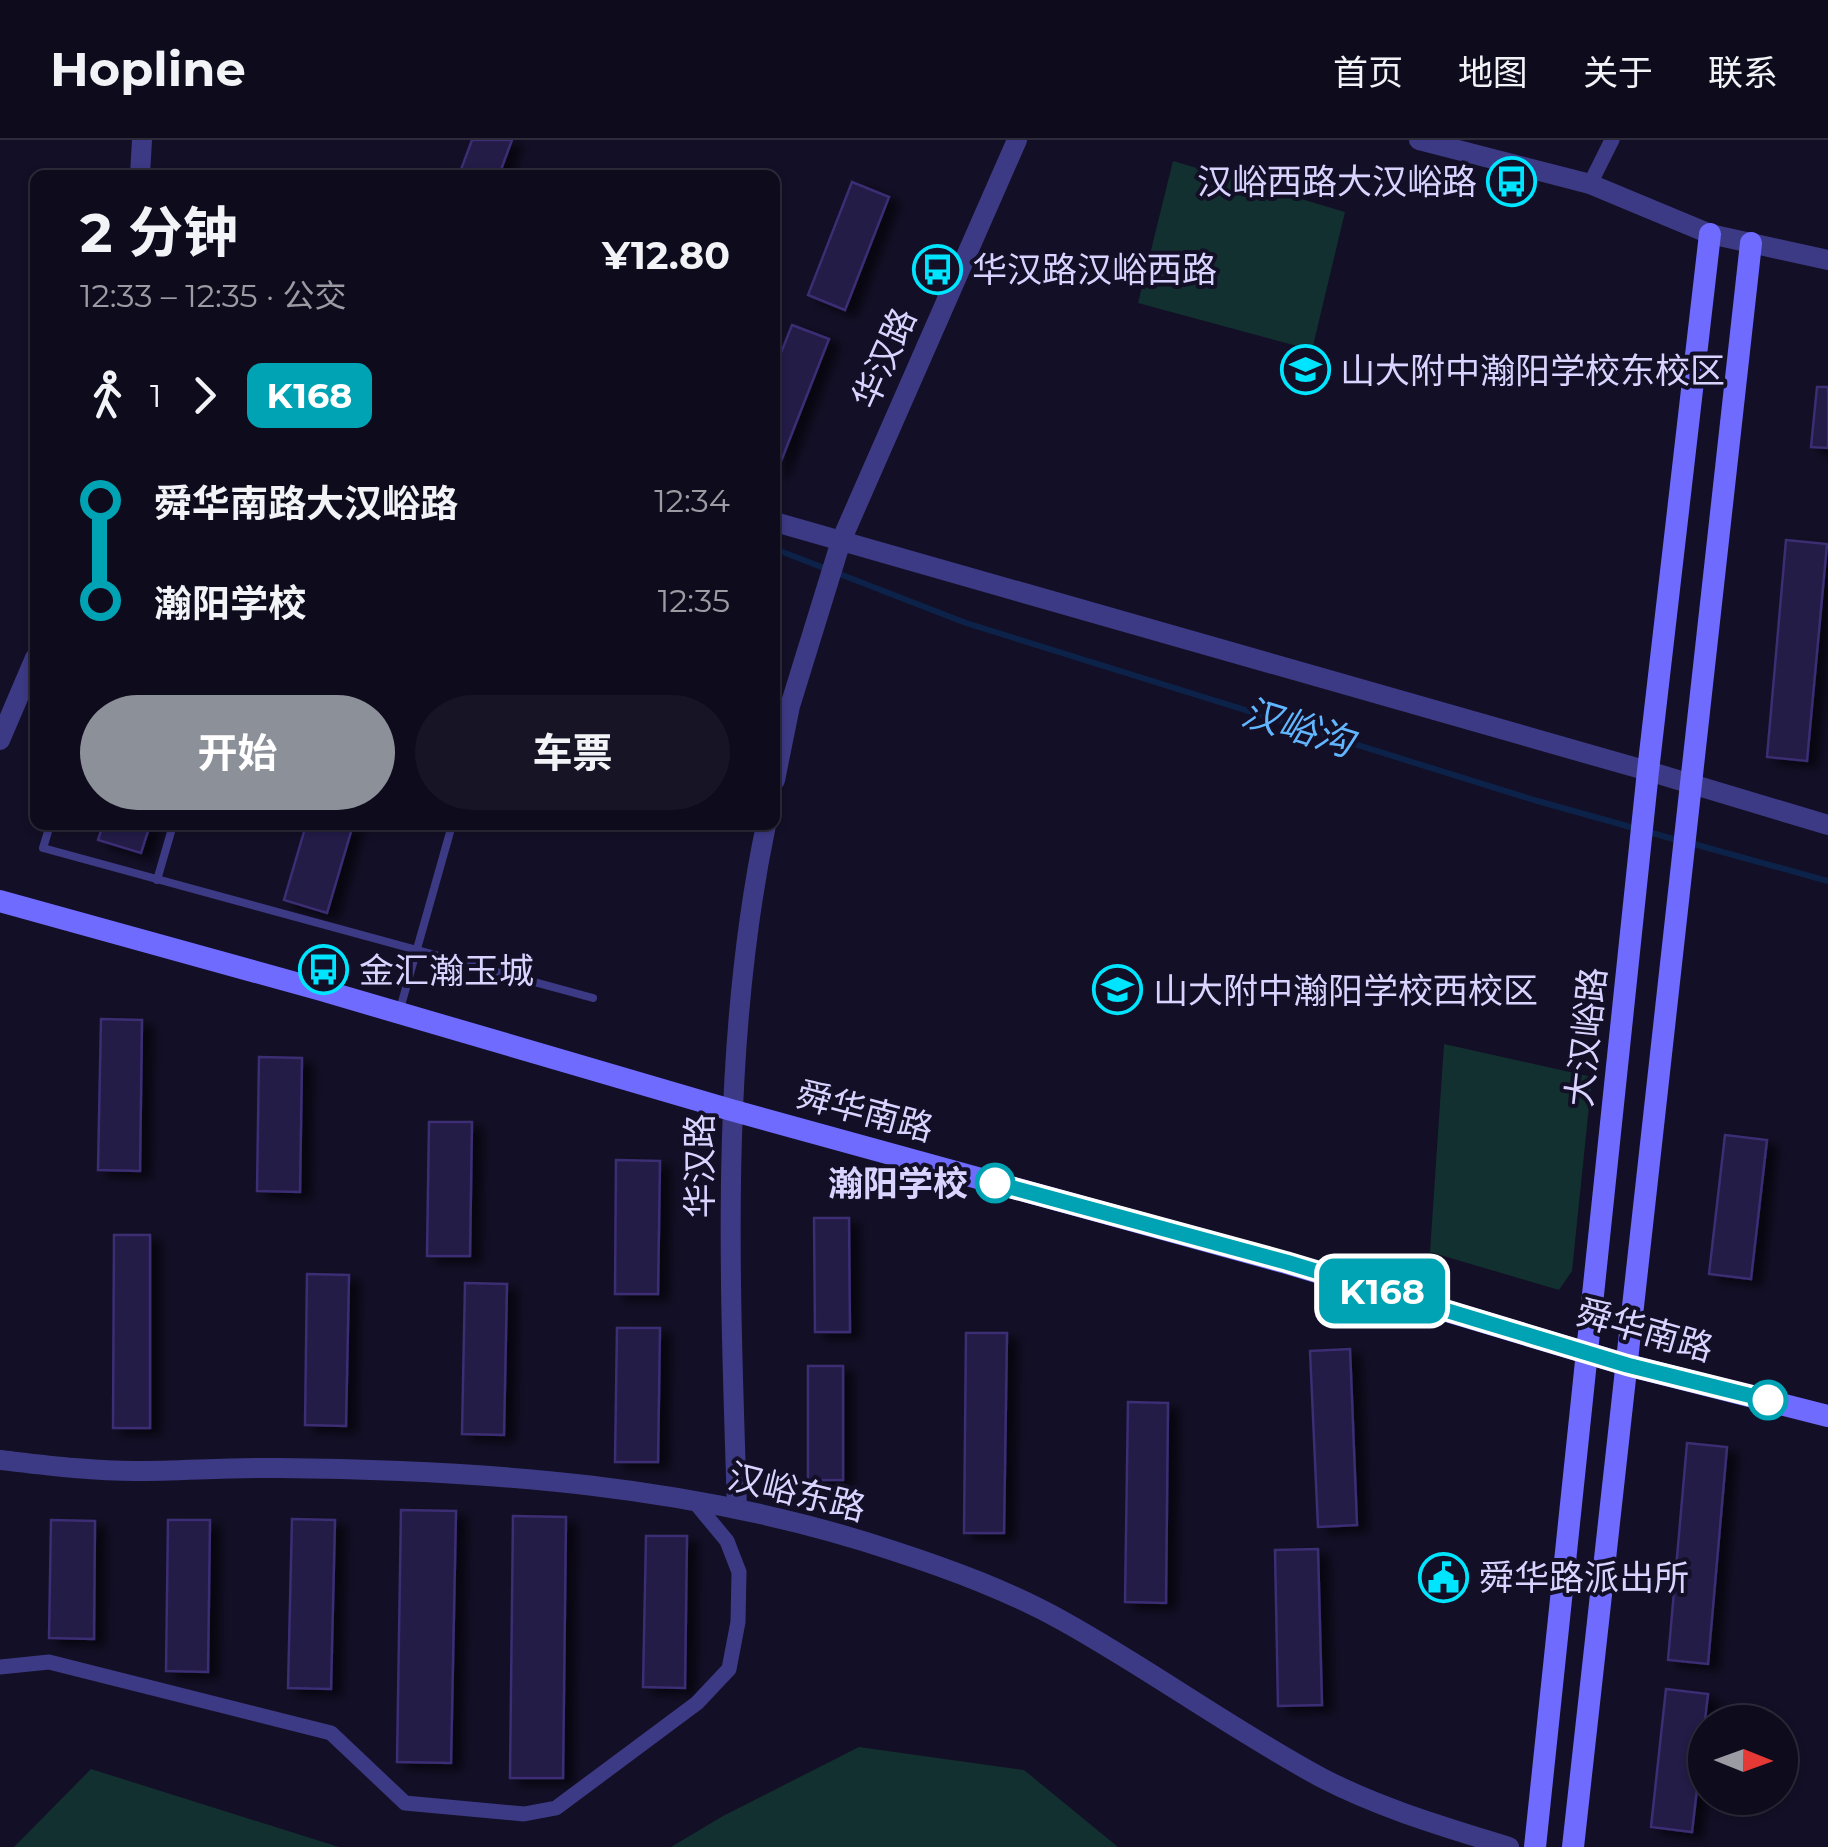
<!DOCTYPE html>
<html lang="zh">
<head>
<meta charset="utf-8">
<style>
	:root { --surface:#0e0b1c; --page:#171425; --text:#f1f3f6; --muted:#9b9ba3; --line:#2e2b3b; --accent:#8c9099 }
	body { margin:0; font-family:Montserrat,"Noto Sans SC",sans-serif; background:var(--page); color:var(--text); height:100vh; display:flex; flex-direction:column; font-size:38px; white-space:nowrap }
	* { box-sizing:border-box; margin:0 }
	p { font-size:32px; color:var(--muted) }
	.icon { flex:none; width:55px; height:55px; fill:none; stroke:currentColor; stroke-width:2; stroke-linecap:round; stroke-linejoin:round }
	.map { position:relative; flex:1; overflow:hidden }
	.details { position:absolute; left:30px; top:30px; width:750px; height:660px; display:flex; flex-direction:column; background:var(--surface); border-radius:15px; box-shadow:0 2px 8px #0004,0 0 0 2px var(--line) }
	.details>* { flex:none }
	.badge { padding:0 20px; border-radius:15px; font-size:35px; line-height:65px }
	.needle { width:65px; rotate:91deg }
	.controls { position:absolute; left:1688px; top:1565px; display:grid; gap:20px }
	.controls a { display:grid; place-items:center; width:110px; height:110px; border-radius:50%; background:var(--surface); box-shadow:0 2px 8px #0004,0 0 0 2px var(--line); font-size:50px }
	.map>.badge { position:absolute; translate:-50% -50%; box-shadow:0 0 0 5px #fff }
	.legs { display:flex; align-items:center; gap:15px; height:110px; padding:0 50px; font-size:32px }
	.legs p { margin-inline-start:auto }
	.headline { display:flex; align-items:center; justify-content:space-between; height:170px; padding:0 50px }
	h1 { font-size:55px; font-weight:700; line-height:75px }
	.button { display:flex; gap:20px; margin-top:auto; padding:20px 50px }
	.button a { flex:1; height:115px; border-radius:60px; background:var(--accent); color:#fff; font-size:40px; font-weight:700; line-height:115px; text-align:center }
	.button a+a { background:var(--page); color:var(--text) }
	ul { padding:0 50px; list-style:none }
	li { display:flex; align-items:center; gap:35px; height:100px; font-size:38px }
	li i { display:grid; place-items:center; width:15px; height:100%; margin:0 12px; background:currentColor }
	li i::after { content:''; width:25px; height:25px; margin:-12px; border:8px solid; border-radius:50%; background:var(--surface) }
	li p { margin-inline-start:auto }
	li:first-child i { background:linear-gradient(#0000 50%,currentColor 0) }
	li:last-child i { background:linear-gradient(currentColor 50%,#0000 0) }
	header { display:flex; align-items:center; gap:60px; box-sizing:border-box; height:140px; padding:0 50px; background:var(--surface); border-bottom:2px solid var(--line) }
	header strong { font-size:48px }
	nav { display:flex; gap:55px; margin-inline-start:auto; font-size:35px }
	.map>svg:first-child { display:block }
</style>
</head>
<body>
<header>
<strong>Hopline</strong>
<nav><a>首页</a><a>地图</a><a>关于</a><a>联系</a></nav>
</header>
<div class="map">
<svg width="1828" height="1707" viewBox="0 0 1828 1707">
	<defs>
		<filter id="shadow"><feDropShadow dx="10" dy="6" stdDeviation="5" flood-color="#0009"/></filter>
	</defs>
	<rect width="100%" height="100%" fill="#130f26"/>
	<!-- green -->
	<g fill="#12302f">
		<polygon points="1173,21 1345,72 1312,210 1138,163"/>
		<polygon points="1444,904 1592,937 1572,1131 1559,1150 1430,1112"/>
		<polygon points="859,1607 1024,1630 1118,1707 671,1707 723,1676"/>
		<polygon points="91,1629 339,1707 14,1707"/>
	</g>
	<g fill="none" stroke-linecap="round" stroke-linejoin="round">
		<!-- stream -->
		<g stroke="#0c2248" stroke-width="6">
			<polyline points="775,409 966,483 1534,660 1677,700"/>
			<polyline points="1690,703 1828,741"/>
		</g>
	</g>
	<!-- building -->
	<g fill="#241b47" stroke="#3b2d73" stroke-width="2.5" filter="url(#shadow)">
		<polygon points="472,0 512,0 499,35 459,35"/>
		<polygon points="852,42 889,57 845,170 808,155"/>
		<polygon points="792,185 829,199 776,334 775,228"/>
		<polygon points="1817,247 1828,247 1828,308 1811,307"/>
		<polygon points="1786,400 1827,404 1807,621 1767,617"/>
		<polygon points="103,685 150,685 141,713 98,700"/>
		<polygon points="306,685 353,685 327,773 284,760"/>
		<polygon points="101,879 142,880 140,1031 98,1030"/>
		<polygon points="259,917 302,918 300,1052 257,1051"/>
		<polygon points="429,982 472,982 470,1116 427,1116"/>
		<polygon points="1725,995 1767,1000 1751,1139 1709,1134"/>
		<polygon points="616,1020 660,1021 658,1154 615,1154"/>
		<polygon points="814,1078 849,1078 850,1192 815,1192"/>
		<polygon points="114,1095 150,1095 150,1288 113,1288"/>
		<polygon points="307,1134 349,1135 346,1286 305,1285"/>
		<polygon points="465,1143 507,1144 504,1295 462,1294"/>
		<polygon points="617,1188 660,1188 658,1322 615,1322"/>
		<polygon points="966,1193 1007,1193 1004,1393 964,1393"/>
		<polygon points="1350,1209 1357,1385 1318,1387 1310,1211"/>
		<rect x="808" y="1226" width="35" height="114"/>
		<polygon points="1128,1262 1168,1263 1166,1463 1125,1462"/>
		<polygon points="1687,1303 1727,1307 1708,1524 1668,1520"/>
		<polygon points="401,1370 456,1371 451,1623 397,1622"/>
		<polygon points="513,1376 566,1377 563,1638 510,1638"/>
		<polygon points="292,1379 335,1380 331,1549 288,1548"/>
		<polygon points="51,1380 95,1381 94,1499 49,1498"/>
		<polygon points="168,1380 210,1380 208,1532 166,1531"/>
		<polygon points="646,1396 687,1396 685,1548 643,1547"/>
		<polygon points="1318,1409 1322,1565 1278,1566 1275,1410"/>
		<polygon points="1666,1549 1708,1554 1692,1692 1651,1687"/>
	</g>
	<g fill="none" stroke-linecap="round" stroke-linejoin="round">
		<!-- service -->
		<g stroke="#3d3a85" stroke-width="8">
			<polyline points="50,685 43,708 593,858"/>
			<polyline points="157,740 173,685"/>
			<polyline points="400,869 452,685"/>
		</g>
		<!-- minor -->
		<g stroke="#3d3a85" stroke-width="15">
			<polyline points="1590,44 1612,0"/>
			<polyline points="0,1527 49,1522 331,1593 405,1663 524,1674 556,1668 697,1563 729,1529 738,1482 739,1432 727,1401 693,1360"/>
		</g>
		<!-- tertiary -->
		<g stroke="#3d3a85" stroke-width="20">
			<polyline points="1419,0 1590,44 1710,94 1828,120"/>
			<polyline points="140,35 142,0"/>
			<polyline points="775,382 1648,631 1828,685"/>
			<polyline points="0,600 35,518"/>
			<polyline points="775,640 790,566 841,401 1017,0"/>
			<path d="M0 1320C44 1325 91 1331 135 1331 183 1331 231 1327 279 1328 484 1330 698 1345 894 1411 952 1430 1009 1451 1063 1481 1151 1530 1233 1590 1322 1638 1382 1669 1445 1687 1509 1707"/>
			<path d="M737 1369C730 1141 719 910 766 685"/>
		</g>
		<!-- secondary -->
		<g stroke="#6f6bff" stroke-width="22">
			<polyline points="0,761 321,850 731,970 1286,1123 1627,1225 1828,1276"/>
			<polyline points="1535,1707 1648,631 1710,94"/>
			<polyline points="1573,1707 1751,103"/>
		</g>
	</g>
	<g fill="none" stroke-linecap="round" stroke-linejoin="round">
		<defs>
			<polyline id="line-1" points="995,1043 1286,1122 1627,1225 1768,1260"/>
		</defs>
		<!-- line-1 casing -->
		<use href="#line-1" stroke="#fff" stroke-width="22"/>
		<!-- line-1 -->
		<use href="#line-1" stroke="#00a3b4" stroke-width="15"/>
	</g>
	<!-- icons -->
	<defs>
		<symbol id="bus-ring" viewBox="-11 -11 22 22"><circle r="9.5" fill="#130f26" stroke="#00e5ff" stroke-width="1.5"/><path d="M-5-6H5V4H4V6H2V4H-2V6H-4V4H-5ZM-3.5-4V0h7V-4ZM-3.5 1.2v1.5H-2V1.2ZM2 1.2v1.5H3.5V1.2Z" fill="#00e5ff"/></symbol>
		<symbol id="school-ring" viewBox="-11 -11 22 22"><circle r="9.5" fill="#130f26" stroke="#00e5ff" stroke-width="1.5"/><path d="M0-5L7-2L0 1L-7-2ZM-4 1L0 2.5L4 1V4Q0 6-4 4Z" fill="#00e5ff"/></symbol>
		<symbol id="civic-ring" viewBox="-11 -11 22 22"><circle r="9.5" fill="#130f26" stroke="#00e5ff" stroke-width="1.5"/><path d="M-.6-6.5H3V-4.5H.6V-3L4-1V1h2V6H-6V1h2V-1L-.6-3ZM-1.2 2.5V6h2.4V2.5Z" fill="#00e5ff"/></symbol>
	</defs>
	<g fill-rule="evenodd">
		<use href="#bus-ring" x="1484" y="14" width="55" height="55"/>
		<use href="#bus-ring" x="910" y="102" width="55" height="55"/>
		<use href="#school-ring" x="1278" y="202" width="55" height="55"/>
		<use href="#bus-ring" x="296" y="802" width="55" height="55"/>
		<use href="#school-ring" x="1090" y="822" width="55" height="55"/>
		<use href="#civic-ring" x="1416" y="1410" width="55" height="55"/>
	</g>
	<!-- markers -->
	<g fill="#fff" stroke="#00a3b4" stroke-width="5">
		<circle cx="995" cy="1043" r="18"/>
		<circle cx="1768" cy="1260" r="18"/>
	</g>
	<g text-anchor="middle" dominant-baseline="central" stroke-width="8" stroke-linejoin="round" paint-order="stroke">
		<!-- poi labels -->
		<g font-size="35" fill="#d9d4ff" stroke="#130f26" text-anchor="start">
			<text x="1477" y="41" text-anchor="end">汉峪西路大汉峪路</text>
			<text x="972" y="129">华汉路汉峪西路</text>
			<text x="1340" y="230">山大附中瀚阳学校东校区</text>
			<text x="359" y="830">金汇瀚玉城</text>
			<text x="1153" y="850">山大附中瀚阳学校西校区</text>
			<text x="1479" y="1437">舜华路派出所</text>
		</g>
		<!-- street labels -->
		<g font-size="35" fill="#d9d4ff" stroke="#130f26">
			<text transform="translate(884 218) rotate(-66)">华汉路</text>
			<text transform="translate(1586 897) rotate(-84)">大汉峪路</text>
			<text transform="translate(865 971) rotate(15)">舜华南路</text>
			<text transform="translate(699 1026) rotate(-90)">华汉路</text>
			<text transform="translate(1645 1190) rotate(16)">舜华南路</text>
			<text transform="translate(797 1352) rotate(14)">汉峪东路</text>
		</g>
		<!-- stop labels -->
		<g font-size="35" font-weight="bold" fill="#d9d4ff" stroke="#130f26" text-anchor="end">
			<text x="968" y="1043">瀚阳学校</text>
		</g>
		<!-- water labels -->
		<g font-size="38" font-style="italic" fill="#62b6ff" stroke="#130f26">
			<text transform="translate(1298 587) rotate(17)">汉峪沟</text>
		</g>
	</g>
</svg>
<div class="controls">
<a><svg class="needle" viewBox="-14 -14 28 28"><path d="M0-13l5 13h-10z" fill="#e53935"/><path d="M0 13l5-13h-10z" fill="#9b9ba3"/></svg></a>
</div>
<b class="badge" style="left:1382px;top:1151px;background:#00a3b4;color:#fff">K168</b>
<section class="details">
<div class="headline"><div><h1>2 分钟</h1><p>12:33 – 12:35 · 公交</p></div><b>¥12.80</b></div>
<div class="legs"><svg class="icon" aria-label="walk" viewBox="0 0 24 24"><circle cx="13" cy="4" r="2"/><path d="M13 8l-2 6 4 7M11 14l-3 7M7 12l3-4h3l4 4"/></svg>1<svg class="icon" aria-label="forward" viewBox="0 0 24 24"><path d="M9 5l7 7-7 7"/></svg><b class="badge" style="background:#00a3b4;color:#fff">K168</b></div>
<ul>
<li><i style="color:#00a3b4"></i><b>舜华南路大汉峪路</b><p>12:34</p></li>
<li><i style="color:#00a3b4"></i><b>瀚阳学校</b><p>12:35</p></li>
</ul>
<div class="button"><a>开始</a><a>车票</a></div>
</section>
</div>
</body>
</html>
